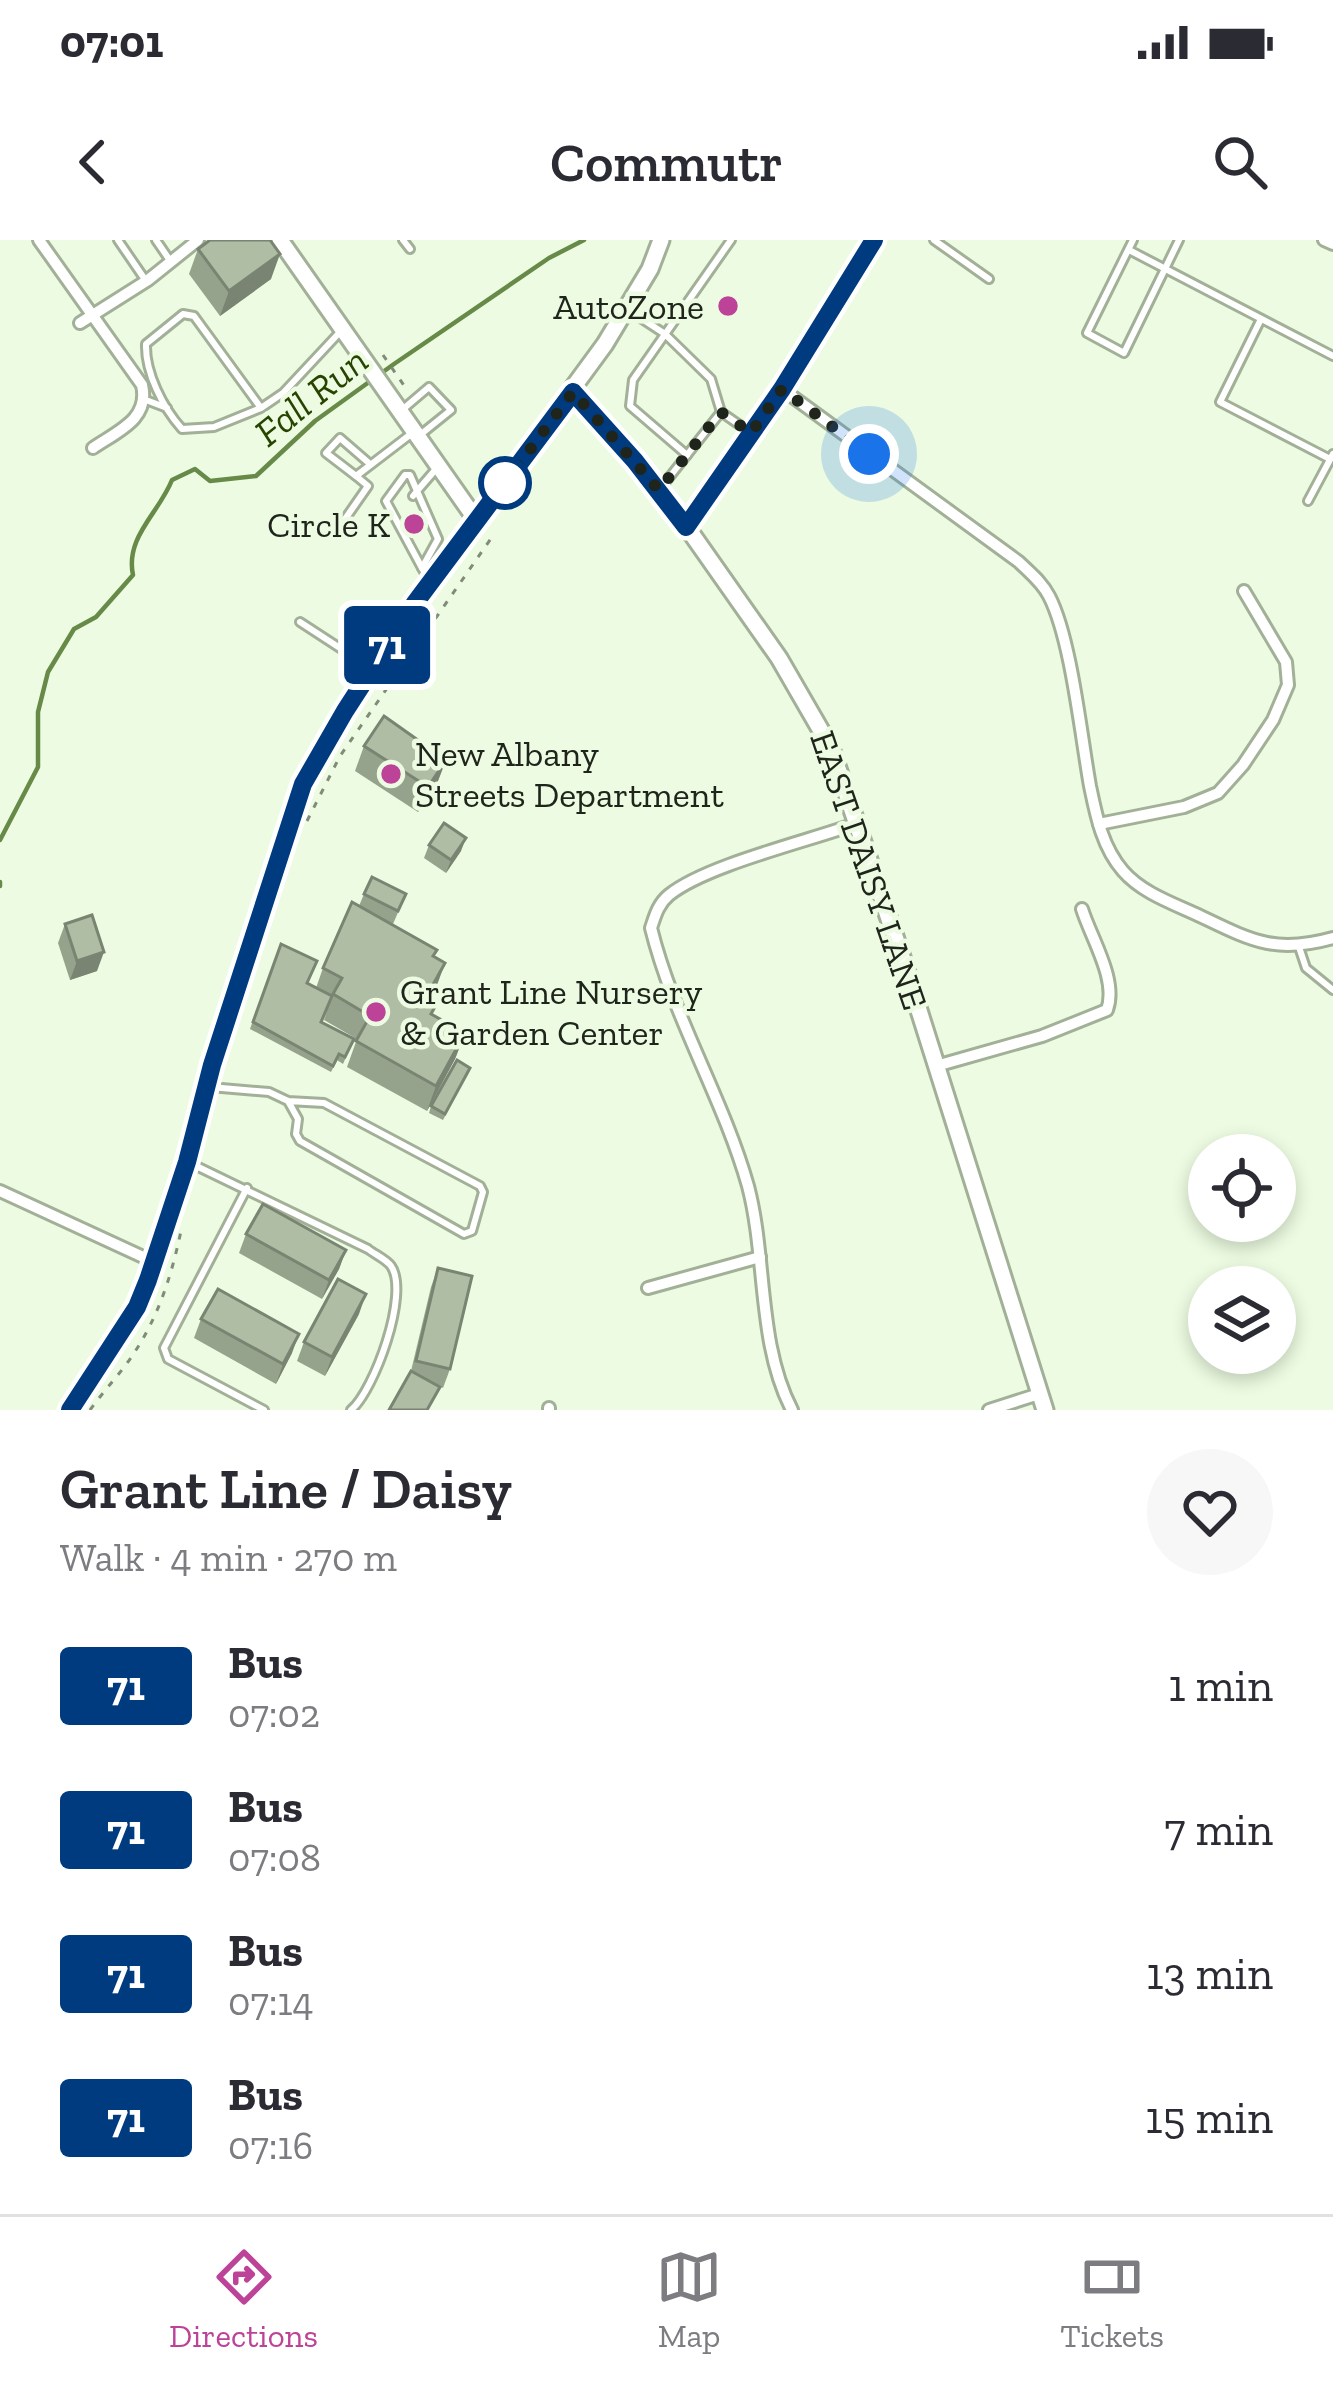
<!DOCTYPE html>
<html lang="en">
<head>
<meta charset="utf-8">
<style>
	:root { --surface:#fff; --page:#f7f7f7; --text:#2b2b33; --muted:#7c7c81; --line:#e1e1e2; --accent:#bc4398 }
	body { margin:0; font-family:"Zilla Slab",serif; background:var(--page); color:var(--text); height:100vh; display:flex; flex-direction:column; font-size:45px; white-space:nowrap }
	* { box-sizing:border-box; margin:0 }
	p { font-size:39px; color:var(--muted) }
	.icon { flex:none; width:66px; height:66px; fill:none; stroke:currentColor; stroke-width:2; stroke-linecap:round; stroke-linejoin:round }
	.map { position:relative; height:1170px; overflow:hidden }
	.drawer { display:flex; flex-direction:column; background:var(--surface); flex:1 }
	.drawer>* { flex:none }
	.badge { padding:0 24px; border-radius:9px; font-size:42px; line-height:78px }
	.tools { position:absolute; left:1188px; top:894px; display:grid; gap:24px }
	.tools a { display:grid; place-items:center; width:108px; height:108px; border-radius:50%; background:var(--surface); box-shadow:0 6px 18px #0003; font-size:60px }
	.you { position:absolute; width:60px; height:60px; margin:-30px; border:9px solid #fff; border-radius:50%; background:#1a73e8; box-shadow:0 0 0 18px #1a73e833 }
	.map>.badge { position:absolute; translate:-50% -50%; box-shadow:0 0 0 6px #fff }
	.round { display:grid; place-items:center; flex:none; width:126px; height:126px; border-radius:63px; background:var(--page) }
	.overview { display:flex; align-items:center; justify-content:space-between; height:204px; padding:0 60px }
	h1 { font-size:57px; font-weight:600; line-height:90px }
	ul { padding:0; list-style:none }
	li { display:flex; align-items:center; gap:36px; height:144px; padding:0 60px }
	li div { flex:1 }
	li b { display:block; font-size:45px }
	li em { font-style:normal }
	li .badge { min-width:132px; font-weight:700; text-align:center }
	.status { display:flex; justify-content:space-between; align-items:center; height:84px; padding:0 60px; background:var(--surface); direction:ltr }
	.status svg { height:33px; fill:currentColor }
	header { display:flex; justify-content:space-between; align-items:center; height:156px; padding:0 60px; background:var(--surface); font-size:54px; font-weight:600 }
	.tab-bar { display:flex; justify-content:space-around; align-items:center; height:168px; border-top:3px solid var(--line); background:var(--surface); font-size:33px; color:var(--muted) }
	.tab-bar a { display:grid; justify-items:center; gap:6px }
	.tab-bar .on { color:var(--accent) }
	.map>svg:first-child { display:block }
</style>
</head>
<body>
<div class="status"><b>07:01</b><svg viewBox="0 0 49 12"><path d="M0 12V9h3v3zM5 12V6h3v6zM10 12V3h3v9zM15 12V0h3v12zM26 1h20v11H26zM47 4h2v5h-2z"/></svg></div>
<header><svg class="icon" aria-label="back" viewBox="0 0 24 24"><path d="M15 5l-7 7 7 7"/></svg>Commutr<svg class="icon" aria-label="search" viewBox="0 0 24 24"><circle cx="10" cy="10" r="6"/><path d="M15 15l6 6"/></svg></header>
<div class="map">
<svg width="1333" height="1170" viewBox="0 0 1333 1170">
	<rect width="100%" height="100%" fill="#ecfbe1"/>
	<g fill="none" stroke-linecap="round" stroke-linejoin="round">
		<!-- stream -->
		<g stroke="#678a49" stroke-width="4.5">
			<path d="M0 600 38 527V472L48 432 74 389 96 377 133 335C125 297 159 273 172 240L195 229 210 241 256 236 315 181 394 124 549 18 584 0"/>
			<polyline points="0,642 0,646"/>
		</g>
		<defs>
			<g id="lane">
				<polyline points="118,0 146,41"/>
				<polyline points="156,0 171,22"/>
				<polyline points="403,0 410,9"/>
				<polyline points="934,0 989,39"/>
				<polyline points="1133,0 1087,93 1124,113 1179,0"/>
				<polyline points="1129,10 1333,116"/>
				<polyline points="630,71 665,94 711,139 721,172"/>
				<polyline points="1261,79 1220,162 1330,219"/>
				<polyline points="146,160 167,168"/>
				<path d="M261 168 214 187 182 189C163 168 145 132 146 104L183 74 194 76 261 168 283 153 340 92"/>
				<polyline points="402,170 429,147 451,170 420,195"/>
				<polyline points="687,215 630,166 633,140 731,0"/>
				<polyline points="356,236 326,213 340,198 370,224"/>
				<polyline points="660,249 721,172 751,193"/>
				<polyline points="413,256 417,251 410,235 405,235 386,261 422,328"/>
				<polyline points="1308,261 1333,214"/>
				<polyline points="336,292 368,246 356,236 411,194"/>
				<polyline points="430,342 422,328 438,299 417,251 436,229"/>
				<polyline points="300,382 369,427"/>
				<polyline points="1299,707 1306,728 1333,750"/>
				<polyline points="210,847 269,852 288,861 324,863 480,946 483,952 472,991 464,994 300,901 296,894 298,879 288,861"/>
				<path d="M190 923 368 1009C374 1014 386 1019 391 1026 410 1053 374 1151 351 1170"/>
				<polyline points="247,948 164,1108 168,1119 264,1170"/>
			</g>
			<g id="street">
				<path d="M39 0 142 145C150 179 118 191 93 208"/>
				<polyline points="1324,0 1333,4"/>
				<polyline points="80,83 148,40 198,0"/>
				<path d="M782 149 1019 322C1030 333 1042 342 1049 356 1071 398 1081 496 1090 546 1096 575 1102 607 1123 631 1143 654 1175 664 1202 677 1252 701 1276 714 1333 698"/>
				<polyline points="686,287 782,149 874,0"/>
				<polyline points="1099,584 1184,567 1218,553 1243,525 1273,480 1288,445 1286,422 1244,351"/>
				<path d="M936 826 1042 796 1107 770C1118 740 1091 698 1082 669"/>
				<polyline points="0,951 154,1022"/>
				<polyline points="648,1048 760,1017"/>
				<polyline points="549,1170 549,1168"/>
				<path d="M792 1170C757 1103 767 1018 748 946 723 858 673 777 651 688 655 676 658 664 669 655 706 625 809 601 858 583"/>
				<polyline points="989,1170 1039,1154"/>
			</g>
			<g id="secondary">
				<polyline points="280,0 477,281"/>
				<polyline points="573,152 670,263 779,418 831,508 905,726 1045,1170"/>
				<polyline points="70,1170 137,1067 148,1040 187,922 212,825 303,544 345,471 415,363 605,104 650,29 661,0"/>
			</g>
		</defs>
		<!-- lane casing -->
		<use href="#lane" stroke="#a2b097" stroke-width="12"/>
		<!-- street casing -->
		<use href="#street" stroke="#a2b097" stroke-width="16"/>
		<!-- secondary casing -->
		<use href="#secondary" stroke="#a2b097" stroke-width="21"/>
		<!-- path -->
		<g stroke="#818b7a" stroke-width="3" stroke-dasharray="6 9" stroke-linecap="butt">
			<polyline points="383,115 405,147"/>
			<polyline points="307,581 340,516 492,297"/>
			<path d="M90 1170C105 1149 123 1131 136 1110 161 1071 173 1030 182 986"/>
		</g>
		<!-- lane -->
		<use href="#lane" stroke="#fff" stroke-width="6"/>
		<!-- street -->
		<use href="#street" stroke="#fff" stroke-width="10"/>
		<!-- secondary -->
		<use href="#secondary" stroke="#fff" stroke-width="15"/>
	</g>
	<!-- wall -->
	<g fill="#96a38c">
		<polygon points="198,9 271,39 220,76 189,34"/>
		<polygon points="364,506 446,520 436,546 418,572 355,531"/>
		<polygon points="429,605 461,611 446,633 424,618"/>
		<polygon points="364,654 406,654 393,684 368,671 434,717 436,748 429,761 432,775 465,793 455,819 427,871 347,827 357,799 324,780 327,772 322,783 354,799 343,824 337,820 331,832 250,789 281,704 307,744 316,748 323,728 359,666"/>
		<polygon points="65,684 97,731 70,740 58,703"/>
		<polygon points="470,828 443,880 429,873 431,866"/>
		<polygon points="246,994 346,1010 339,1029 322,1059 239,1013"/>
		<polygon points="438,1028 450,1129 443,1148 411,1131 431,1047"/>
		<polygon points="359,1074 325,1136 297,1121 304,1102"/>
		<polygon points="201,1079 292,1113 276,1144 194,1098"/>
	</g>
	<!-- shaded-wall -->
	<g fill="#7a8472">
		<polygon points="280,14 271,39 220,76 229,51"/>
		<polygon points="446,520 436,546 418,572 428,547"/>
		<polygon points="466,598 461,611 446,633 451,620"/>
		<polygon points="104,712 97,731 70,740 77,721"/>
		<polygon points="445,723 436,748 416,785 425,759"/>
		<polygon points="465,793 455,819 427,871 436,846"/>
		<polygon points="346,1010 339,1029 322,1059 329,1040"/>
		<polygon points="366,1054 359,1074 325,1136 332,1117"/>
		<polygon points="299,1094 292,1113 276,1144 283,1124"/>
	</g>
	<!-- building -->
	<g fill="#aebda3" stroke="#7a8472" stroke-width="3">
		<polygon points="210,0 270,0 280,14 229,51 198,9"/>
		<polygon points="384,476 446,520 428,547 364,506"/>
		<polygon points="444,583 466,598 451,620 429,605"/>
		<polygon points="372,637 406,654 398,671 364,654"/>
		<polygon points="352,662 437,710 433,716 445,723 425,759 436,765 431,774 465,793 436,846 356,801 370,776 333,754 342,738 323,728"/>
		<polygon points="92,675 104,712 77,721 65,684"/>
		<polygon points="281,704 317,721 307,743 332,756 321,782 354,799 345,817 339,814 333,826 253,782"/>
		<polygon points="457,820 470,828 445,874 431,866"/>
		<polygon points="263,964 346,1010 329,1040 246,994"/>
		<polygon points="438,1028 472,1036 450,1129 416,1121"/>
		<polygon points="338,1039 366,1054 332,1117 304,1102"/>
		<polygon points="218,1049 299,1094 283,1124 201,1079"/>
		<polygon points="411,1131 440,1147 427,1170 389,1170"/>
	</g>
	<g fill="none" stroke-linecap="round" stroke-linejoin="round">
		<defs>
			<polyline id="line" points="70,1170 137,1067 148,1040 187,922 212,825 303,544 345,471 415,363 573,152 635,221 686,287 782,149 874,0"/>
		</defs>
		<!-- line casing -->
		<use href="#line" stroke="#fff" stroke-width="27"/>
		<!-- line -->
		<use href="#line" stroke="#003b80" stroke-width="18"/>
		<!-- walk -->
		<polyline stroke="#20251c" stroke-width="12" stroke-dasharray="0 21.6" points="505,243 573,152 659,250 721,172 751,193 782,149 869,214"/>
	</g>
	<!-- markers -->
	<g fill="#bc4398" stroke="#ecfbe1" stroke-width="4.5">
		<circle cx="728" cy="66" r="12"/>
		<circle cx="414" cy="284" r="12"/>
		<circle cx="391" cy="534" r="12"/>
		<circle cx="376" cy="772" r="12"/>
	</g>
	<circle fill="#fff" stroke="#003b80" stroke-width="6" cx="505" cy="243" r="24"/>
	<g text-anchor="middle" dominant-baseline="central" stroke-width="9" stroke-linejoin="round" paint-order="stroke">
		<!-- poi labels -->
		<g font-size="36" fill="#20251c" stroke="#ecfbe1" text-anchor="end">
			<text x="704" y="66">AutoZone</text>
			<text x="390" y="284">Circle K</text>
			<text x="415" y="513" text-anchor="start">New Albany<tspan x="415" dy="41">Streets Department</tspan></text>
			<text x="400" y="751" text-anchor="start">Grant Line Nursery<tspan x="400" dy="41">&amp; Garden Center</tspan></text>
		</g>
		<!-- street labels -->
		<g font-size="36" fill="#20251c" stroke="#ecfbe1">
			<text transform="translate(869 630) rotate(71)">EAST DAISY LANE</text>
		</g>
		<!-- water labels -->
		<g font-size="39" font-style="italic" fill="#274401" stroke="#ecfbe1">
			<text transform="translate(311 156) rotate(-39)">Fall Run</text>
		</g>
	</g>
</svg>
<div class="tools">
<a><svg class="icon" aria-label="locate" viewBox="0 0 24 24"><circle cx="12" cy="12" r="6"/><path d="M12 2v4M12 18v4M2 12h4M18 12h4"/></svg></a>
<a><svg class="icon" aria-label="layers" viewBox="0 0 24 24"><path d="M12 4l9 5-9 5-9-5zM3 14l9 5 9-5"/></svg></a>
</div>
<div class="you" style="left:869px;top:214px"></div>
<b class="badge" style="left:387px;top:405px;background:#003b80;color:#fff">71</b>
</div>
<section class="drawer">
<div class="overview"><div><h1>Grant Line / Daisy</h1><p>Walk · 4 min · 270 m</p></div><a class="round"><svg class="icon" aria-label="heart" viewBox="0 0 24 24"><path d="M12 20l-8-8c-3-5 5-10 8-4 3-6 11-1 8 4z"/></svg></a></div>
<ul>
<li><span class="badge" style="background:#003b80;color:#fff">71</span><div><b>Bus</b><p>07:02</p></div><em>1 min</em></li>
<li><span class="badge" style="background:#003b80;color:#fff">71</span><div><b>Bus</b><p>07:08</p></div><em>7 min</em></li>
<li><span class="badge" style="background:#003b80;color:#fff">71</span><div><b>Bus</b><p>07:14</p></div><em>13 min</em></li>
<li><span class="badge" style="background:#003b80;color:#fff">71</span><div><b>Bus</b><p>07:16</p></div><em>15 min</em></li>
</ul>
</section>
<nav class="tab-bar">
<a class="on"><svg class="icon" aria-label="directions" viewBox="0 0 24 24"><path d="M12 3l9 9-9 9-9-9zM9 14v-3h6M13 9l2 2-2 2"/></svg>Directions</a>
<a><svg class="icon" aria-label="map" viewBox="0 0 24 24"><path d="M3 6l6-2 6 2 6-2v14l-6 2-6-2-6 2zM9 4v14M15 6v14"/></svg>Map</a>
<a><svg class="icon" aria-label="tickets" viewBox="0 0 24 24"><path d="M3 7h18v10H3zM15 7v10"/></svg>Tickets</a>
</nav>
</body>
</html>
